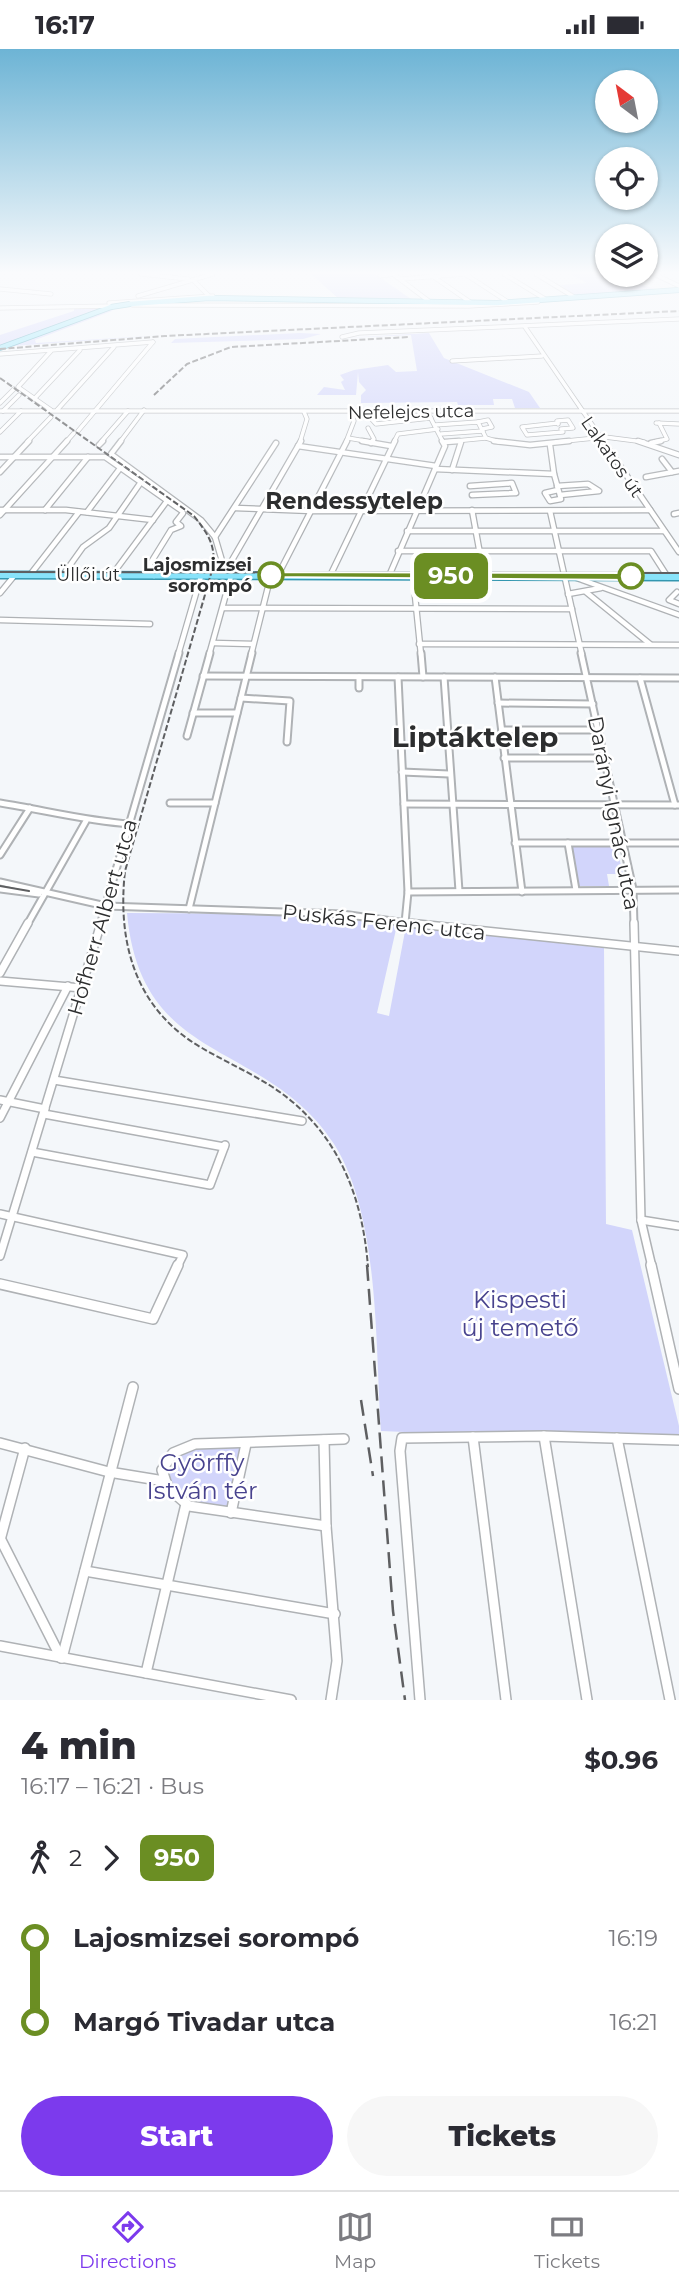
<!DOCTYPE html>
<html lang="en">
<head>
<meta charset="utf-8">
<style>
	:root { --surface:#fff; --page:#f7f7f7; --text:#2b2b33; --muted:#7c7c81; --line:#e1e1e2; --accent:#7c3aed }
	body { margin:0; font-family:Montserrat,sans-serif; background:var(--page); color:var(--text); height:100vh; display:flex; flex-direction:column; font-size:26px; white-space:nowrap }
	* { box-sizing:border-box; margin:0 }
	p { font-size:23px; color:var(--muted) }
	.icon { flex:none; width:38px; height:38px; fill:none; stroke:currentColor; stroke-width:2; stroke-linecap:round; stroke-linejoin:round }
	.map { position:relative; height:1651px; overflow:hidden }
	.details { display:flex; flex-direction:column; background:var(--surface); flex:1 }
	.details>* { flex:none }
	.badge { padding:0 14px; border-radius:10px; font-size:24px; line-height:46px }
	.needle { width:46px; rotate:328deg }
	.fabs { position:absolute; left:595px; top:21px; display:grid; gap:14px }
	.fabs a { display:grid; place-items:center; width:63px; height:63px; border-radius:50%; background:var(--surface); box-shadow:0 2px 5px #0004; font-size:35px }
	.map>.badge { position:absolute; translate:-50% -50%; box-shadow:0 0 0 4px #fff }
	.legs { display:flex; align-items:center; gap:10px; height:77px; padding:0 21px; font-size:23px }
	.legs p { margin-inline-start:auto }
	.summary { display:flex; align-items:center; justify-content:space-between; height:119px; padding:0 21px }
	h1 { font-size:38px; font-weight:800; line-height:52px }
	.button { display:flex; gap:14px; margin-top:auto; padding:14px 21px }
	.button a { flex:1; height:80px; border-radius:42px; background:var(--accent); color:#fff; font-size:28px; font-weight:800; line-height:80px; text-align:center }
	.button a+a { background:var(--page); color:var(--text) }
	ul { padding:0 21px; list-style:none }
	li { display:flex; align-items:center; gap:24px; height:84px; font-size:26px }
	li i { display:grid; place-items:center; width:10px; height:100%; margin:0 9px; background:currentColor }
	li i::after { content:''; width:18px; height:18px; margin:-9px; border:5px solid; border-radius:50%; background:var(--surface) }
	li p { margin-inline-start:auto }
	li:first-child i { background:linear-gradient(#0000 50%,currentColor 0) }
	li:last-child i { background:linear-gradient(currentColor 50%,#0000 0) }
	.status { display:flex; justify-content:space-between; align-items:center; height:49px; padding:0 35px; background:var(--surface); direction:ltr }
	.status svg { height:19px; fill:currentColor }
	.tab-bar { display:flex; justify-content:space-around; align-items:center; height:98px; border-top:2px solid var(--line); background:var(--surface); font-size:19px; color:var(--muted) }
	.tab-bar a { display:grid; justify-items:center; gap:4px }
	.tab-bar .current { color:var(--accent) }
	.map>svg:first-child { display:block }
</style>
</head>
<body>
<div class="status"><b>16:17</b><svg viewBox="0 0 49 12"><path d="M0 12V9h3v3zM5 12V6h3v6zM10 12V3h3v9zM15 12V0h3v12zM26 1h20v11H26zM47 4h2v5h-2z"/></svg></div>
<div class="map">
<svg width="679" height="1651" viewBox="0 0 679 1651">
	<rect width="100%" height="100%" fill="#f4f7fa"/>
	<!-- green -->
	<g fill="#d2d5fb">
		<polygon points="311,225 375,225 414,252 339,250"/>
		<path d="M570 225 629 226 631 227 621 229C634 236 643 235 655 240L575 247 560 236 587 234Z"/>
		<polygon points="113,257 112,262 35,291 36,294 165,286 0,298 0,286 74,262 74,259"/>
		<polygon points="300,284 321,285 303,290 171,294 175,290"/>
		<polygon points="429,284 444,309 529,343 540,359 515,359 512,350 493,350 494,356 458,356 457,353 361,354 361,346 366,341 359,333 358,323 356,346 317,346 324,338 345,341 341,333 344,331 340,326 354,321 388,316 396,323 417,322 411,286 345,289"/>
		<polygon points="570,795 616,796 623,825 607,825 609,837 578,837"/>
		<path d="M127 864 299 865 397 876 377 964 389 967 406 877 604 899 606 1175 632 1181 679 1377V1388H410L405 1383 381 1382C375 1296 380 1167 334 1095 264 988 141 1019 127 864Z"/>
		<polygon points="246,1395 231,1464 182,1453 162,1421 184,1398"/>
	</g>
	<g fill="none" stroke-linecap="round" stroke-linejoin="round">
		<defs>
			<g id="minor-far4">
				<polyline points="141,225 188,230"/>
				<polyline points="393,225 430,253"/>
				<polyline points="465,225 508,253"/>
				<polyline points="504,225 545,250"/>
				<polyline points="536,225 574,248"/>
				<polyline points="654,225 679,237"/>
				<polyline points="431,226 470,253"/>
				<polyline points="380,227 394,225"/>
				<polyline points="401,230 465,225"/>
				<polyline points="193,231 209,247"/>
				<polyline points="0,240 51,245"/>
				<polyline points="138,247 213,225"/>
				<polyline points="109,254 213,247"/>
				<polyline points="132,256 469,257 538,253"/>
				<polyline points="0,259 114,257"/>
				<polyline points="525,278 604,393"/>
				<polyline points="342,288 359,284 679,270"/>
				<polyline points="51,302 18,338 51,361"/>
				<polyline points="0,305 153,293"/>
				<polyline points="452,312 542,307"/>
				<polyline points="34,350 80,301"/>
				<polyline points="0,354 14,340"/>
				<polyline points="57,361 114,298"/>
				<polyline points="0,362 679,362"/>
				<polyline points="3,362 19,346"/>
				<polyline points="427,362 443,393"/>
				<polyline points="366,364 376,375 431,369"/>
				<polyline points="478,373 488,371 492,378 482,380"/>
				<polyline points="558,374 522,378 527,386 563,383"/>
				<polyline points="656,374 679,375"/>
				<polyline points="558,375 557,372 568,371 573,379 561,380"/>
				<polyline points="435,376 478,373 486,389 499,393"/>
				<polyline points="368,379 374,390 371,393"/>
				<polyline points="78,382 153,293"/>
				<polyline points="0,383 21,362"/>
				<polyline points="441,385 483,382"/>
				<polyline points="348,389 371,393"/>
				<polyline points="27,393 51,368"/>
				<polyline points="66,393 74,384"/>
				<polyline points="101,393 128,362"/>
				<polyline points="120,393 144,361"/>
				<polyline points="300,393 307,370 304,363"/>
				<polyline points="346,393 354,372 352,364"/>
				<polyline points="394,393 398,385 438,380"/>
				<polyline points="445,393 486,389"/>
				<polyline points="556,393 605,388 644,393"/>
				<polyline points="654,393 667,390 659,374"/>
			</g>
			<g id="minor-far3">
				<polyline points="121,392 111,405 201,471 215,488 225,522"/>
				<polyline points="362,392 391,397"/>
				<polyline points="494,392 530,396 569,392"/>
				<polyline points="603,392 679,503"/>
				<polyline points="638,392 679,406"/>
				<polyline points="445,393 459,392"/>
				<polyline points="371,394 373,392"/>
				<polyline points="651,394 661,392"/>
				<polyline points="99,396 103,392"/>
				<polyline points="298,397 436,417"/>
				<polyline points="0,408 105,408 182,462"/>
				<polyline points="662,410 672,423"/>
				<polyline points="435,420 554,425 550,396"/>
				<polyline points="452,421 461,393"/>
				<polyline points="0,423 29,392"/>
				<polyline points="554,425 561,450 550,452 545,444 558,441"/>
				<polyline points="646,428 679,422"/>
				<polyline points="470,437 512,434 516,444 472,446"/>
				<polyline points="557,437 588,435 599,442 560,446"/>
				<polyline points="235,459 312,462 650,461"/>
				<polyline points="0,461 66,461 153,471"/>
				<polyline points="45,461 88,408"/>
				<polyline points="472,461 484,527"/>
				<polyline points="550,462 582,606"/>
				<polyline points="87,463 121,418"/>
				<polyline points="674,465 679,464"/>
				<polyline points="0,466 67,392"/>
				<polyline points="407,482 664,482"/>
				<polyline points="215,488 276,394"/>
				<polyline points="398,502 651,502 667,527"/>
				<polyline points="224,525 301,392"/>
				<polyline points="30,526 79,463"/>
				<polyline points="63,526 83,498 109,479 141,433"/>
				<polyline points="112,526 167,452"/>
				<polyline points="278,526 347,392"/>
				<polyline points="154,527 150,515 171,481 181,477 176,473 183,464"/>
				<polyline points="330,527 395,392"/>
				<polyline points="389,527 445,397 442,392"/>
				<polyline points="413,527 421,606"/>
				<polyline points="574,528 679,566"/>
				<polyline points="586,543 650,595"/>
				<polyline points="677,543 669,551 679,555"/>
				<polyline points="0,544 14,527"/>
				<polyline points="568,545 601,539"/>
				<polyline points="223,559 572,560"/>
				<polyline points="0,571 150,575"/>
				<polyline points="213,594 253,595"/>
				<polyline points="419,595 679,596"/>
				<polyline points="178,606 201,527"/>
				<polyline points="209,606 231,527"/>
				<polyline points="251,606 271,526"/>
			</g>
			<g id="minor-far2">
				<polyline points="421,604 423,628"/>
				<polyline points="581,604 633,840 634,876"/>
				<polyline points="203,627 679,629"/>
				<polyline points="359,628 359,639"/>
				<polyline points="398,628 408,843 405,874"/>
				<polyline points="444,628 459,842"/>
				<polyline points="495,628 522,843"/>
				<polyline points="640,629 675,756"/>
				<polyline points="241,649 290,652 287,693"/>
				<polyline points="498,654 593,655"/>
				<polyline points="193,664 237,664"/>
				<polyline points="502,681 599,681"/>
				<polyline points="187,687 210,604"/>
				<polyline points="504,709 605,709"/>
				<polyline points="402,723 449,725"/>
				<path d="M0 754C44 761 86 772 130 775"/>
				<polyline points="170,754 215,754"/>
				<polyline points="404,755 679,756"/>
				<polyline points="515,794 679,794"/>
				<polyline points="568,794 576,841"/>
				<polyline points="0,806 30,759"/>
				<polyline points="0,833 106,857 342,865 421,876"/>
				<polyline points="0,840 39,845"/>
				<polyline points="408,843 679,841"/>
				<polyline points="189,860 252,604"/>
				<polyline points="27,876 86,772"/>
				<polyline points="100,876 179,604"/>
			</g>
			<g id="minor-far1">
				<polyline points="408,874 679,902"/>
				<polyline points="634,874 641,1171 652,1218"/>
				<polyline points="0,924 28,874"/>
				<polyline points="0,932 82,939"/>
				<polyline points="54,1031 302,1072"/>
				<polyline points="0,1051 45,1060"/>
				<polyline points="44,1065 224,1098"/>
				<polyline points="0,1069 68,937"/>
				<polyline points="32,1103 210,1136 225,1096"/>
				<polyline points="0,1165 183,1206 177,1218"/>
				<polyline points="641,1171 679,1177"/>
				<polyline points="0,1207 101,874"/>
			</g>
			<g id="minor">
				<polyline points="651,1216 679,1340"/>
				<polyline points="0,1235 153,1270 178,1216"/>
				<polyline points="544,1387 587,1651"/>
				<polyline points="473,1388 506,1651"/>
				<polyline points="617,1389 670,1651"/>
				<polyline points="324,1391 326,1477 337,1612 331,1651"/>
				<polyline points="0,1394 109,1423 164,1432"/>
				<polyline points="231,1464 246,1395"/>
				<polyline points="326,1477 189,1457 168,1439 162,1421 173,1404 195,1395 344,1390"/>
				<polyline points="0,1489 61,1609"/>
				<polyline points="0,1491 25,1399"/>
				<polyline points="85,1522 335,1565"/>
				<polyline points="0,1597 291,1651"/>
				<polyline points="62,1609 133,1338"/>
				<polyline points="146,1624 186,1455"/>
				<polyline points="420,1651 400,1402 402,1389 544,1387 679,1391"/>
			</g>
			<g id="major-far1">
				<polyline points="130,255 209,249 497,254 679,241"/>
				<polyline points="0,299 111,258"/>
			</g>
			<polyline id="major" points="0,526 679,528"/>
		</defs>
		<!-- minor-far4 casing -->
		<use href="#minor-far4" stroke="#afb2b5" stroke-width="5"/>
		<!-- minor-far3 casing -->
		<use href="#minor-far3" stroke="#afb2b5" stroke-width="7"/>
		<!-- minor-far2 casing -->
		<use href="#minor-far2" stroke="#afb2b5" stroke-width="9"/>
		<!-- minor-far1 casing -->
		<use href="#minor-far1" stroke="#afb2b5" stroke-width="10"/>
		<!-- minor casing -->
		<use href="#minor" stroke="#afb2b5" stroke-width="12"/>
		<!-- major-far1 casing -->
		<use href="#major-far1" stroke="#3497b0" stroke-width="6"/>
		<!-- major casing -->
		<use href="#major" stroke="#3497b0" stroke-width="9"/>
		<!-- minor-far4 -->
		<use href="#minor-far4" stroke="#fff" stroke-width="3.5"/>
		<!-- minor-far3 -->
		<use href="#minor-far3" stroke="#fff" stroke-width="4.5"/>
		<!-- minor-far2 -->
		<use href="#minor-far2" stroke="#fff" stroke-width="5"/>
		<!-- minor-far1 -->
		<use href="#minor-far1" stroke="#fff" stroke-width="7"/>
		<!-- minor -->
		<use href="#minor" stroke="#fff" stroke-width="9"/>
		<!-- major-far1 -->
		<use href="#major-far1" stroke="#88e3fa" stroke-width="4.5"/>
		<!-- major -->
		<use href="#major" stroke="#88e3fa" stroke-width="6"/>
		<!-- tram -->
		<g stroke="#5e5f61" stroke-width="2">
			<polyline points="0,523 679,524"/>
			<polyline points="0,837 29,842"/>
		</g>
		<!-- rail-far1 -->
		<g stroke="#5e5f61" stroke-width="2" stroke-dasharray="6 2.5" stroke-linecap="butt">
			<polyline points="0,300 165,287 679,262"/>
			<path d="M0 329 194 467C207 484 216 495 213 518L125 822C117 895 136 961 202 999 231 1016 263 1029 289 1050 342 1093 363 1153 368 1218"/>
			<polyline points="154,346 187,315 231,298 409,288"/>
		</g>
		<!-- rail -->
		<g stroke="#5e5f61" stroke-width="2.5" stroke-dasharray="16 8" stroke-linecap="butt">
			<polyline points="367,1216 393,1562 405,1651"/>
			<polyline points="361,1351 373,1427"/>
		</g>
		<defs>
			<polyline id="major-bridge" points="111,258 130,255"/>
		</defs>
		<!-- major-bridge casing -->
		<use href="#major-bridge" stroke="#3497b0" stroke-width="6" stroke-linecap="butt"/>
		<!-- major-bridge -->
		<use href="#major-bridge" stroke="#88e3fa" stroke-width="4.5"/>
	</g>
	<!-- sky -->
	<linearGradient id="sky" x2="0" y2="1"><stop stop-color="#6db4d5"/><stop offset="0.49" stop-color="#fafbfd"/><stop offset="1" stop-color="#fafbfd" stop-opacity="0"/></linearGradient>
	<rect width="679" height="456" fill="url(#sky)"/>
	<!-- line-1 -->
	<polygon fill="#6b8e23" stroke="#fff" stroke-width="2" points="271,523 631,524 636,527 631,531 267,528 266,526"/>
	<!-- markers -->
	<g fill="#fff" stroke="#6b8e23" stroke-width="3.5">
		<circle cx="271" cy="526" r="12"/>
		<circle cx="631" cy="527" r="12"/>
	</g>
	<g text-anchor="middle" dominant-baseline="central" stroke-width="5" stroke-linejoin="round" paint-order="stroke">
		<!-- far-street labels -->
		<g font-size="18" fill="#2d2e2f" stroke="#fff">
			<text transform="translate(411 363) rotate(-1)">Nefelejcs utca</text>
			<text transform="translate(612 408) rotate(55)">Lakatos út</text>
			<text x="88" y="526">Üllői út</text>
		</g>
		<!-- far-stop labels -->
		<g font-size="18" font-weight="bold" fill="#2d2e2f" stroke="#fff" text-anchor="end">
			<text x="252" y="516">Lajosmizsei<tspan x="252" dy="21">sorompó</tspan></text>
		</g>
		<!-- street labels -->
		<g font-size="21" fill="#2d2e2f" stroke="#fff">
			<text transform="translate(614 764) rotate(79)">Darányi Ignác utca</text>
			<text transform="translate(102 868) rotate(-74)">Hofherr Albert utca</text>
			<text transform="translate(384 873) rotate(6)">Puskás Ferenc utca</text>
		</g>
		<!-- far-district labels -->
		<g font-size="23" font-weight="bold" fill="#2d2e2f" stroke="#fff">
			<text x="354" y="452">Rendessytelep</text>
		</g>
		<!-- near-park labels -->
		<g font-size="24" fill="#48438e" stroke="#fff">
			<text x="520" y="1250">Kispesti<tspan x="520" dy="28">új temető</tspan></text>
			<text x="202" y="1413">Györffy<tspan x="202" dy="28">István tér</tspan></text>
		</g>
		<!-- district labels -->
		<g font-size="28" font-weight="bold" fill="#2d2e2f" stroke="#fff">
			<text x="475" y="688">Liptáktelep</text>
		</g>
	</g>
</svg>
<div class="fabs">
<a><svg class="needle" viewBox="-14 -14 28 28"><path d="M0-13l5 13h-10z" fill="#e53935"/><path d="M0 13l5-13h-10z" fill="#7c7c81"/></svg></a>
<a><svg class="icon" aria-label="locate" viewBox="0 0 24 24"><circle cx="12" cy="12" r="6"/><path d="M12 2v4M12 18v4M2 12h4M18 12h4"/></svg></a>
<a><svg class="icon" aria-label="layers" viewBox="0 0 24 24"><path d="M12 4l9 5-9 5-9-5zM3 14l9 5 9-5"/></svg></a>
</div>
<b class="badge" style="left:451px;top:527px;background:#6b8e23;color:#fff">950</b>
</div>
<section class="details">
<div class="summary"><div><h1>4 min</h1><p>16:17 – 16:21 · Bus</p></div><b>$0.96</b></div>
<div class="legs"><svg class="icon" aria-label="walk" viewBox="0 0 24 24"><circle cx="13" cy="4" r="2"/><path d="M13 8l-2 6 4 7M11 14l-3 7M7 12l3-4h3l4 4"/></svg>2<svg class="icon" aria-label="forward" viewBox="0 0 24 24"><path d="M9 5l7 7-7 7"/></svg><b class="badge" style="background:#6b8e23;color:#fff">950</b></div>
<ul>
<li><i style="color:#6b8e23"></i><b>Lajosmizsei sorompó</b><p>16:19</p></li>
<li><i style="color:#6b8e23"></i><b>Margó Tivadar utca</b><p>16:21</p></li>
</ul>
<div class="button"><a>Start</a><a>Tickets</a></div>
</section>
<nav class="tab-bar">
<a class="current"><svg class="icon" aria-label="directions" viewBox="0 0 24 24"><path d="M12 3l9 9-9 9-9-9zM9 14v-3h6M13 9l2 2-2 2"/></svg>Directions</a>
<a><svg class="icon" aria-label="map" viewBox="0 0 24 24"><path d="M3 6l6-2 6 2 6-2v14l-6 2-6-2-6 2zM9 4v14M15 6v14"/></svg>Map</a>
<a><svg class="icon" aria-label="tickets" viewBox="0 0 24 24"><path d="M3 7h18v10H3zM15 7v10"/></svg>Tickets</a>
</nav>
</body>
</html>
